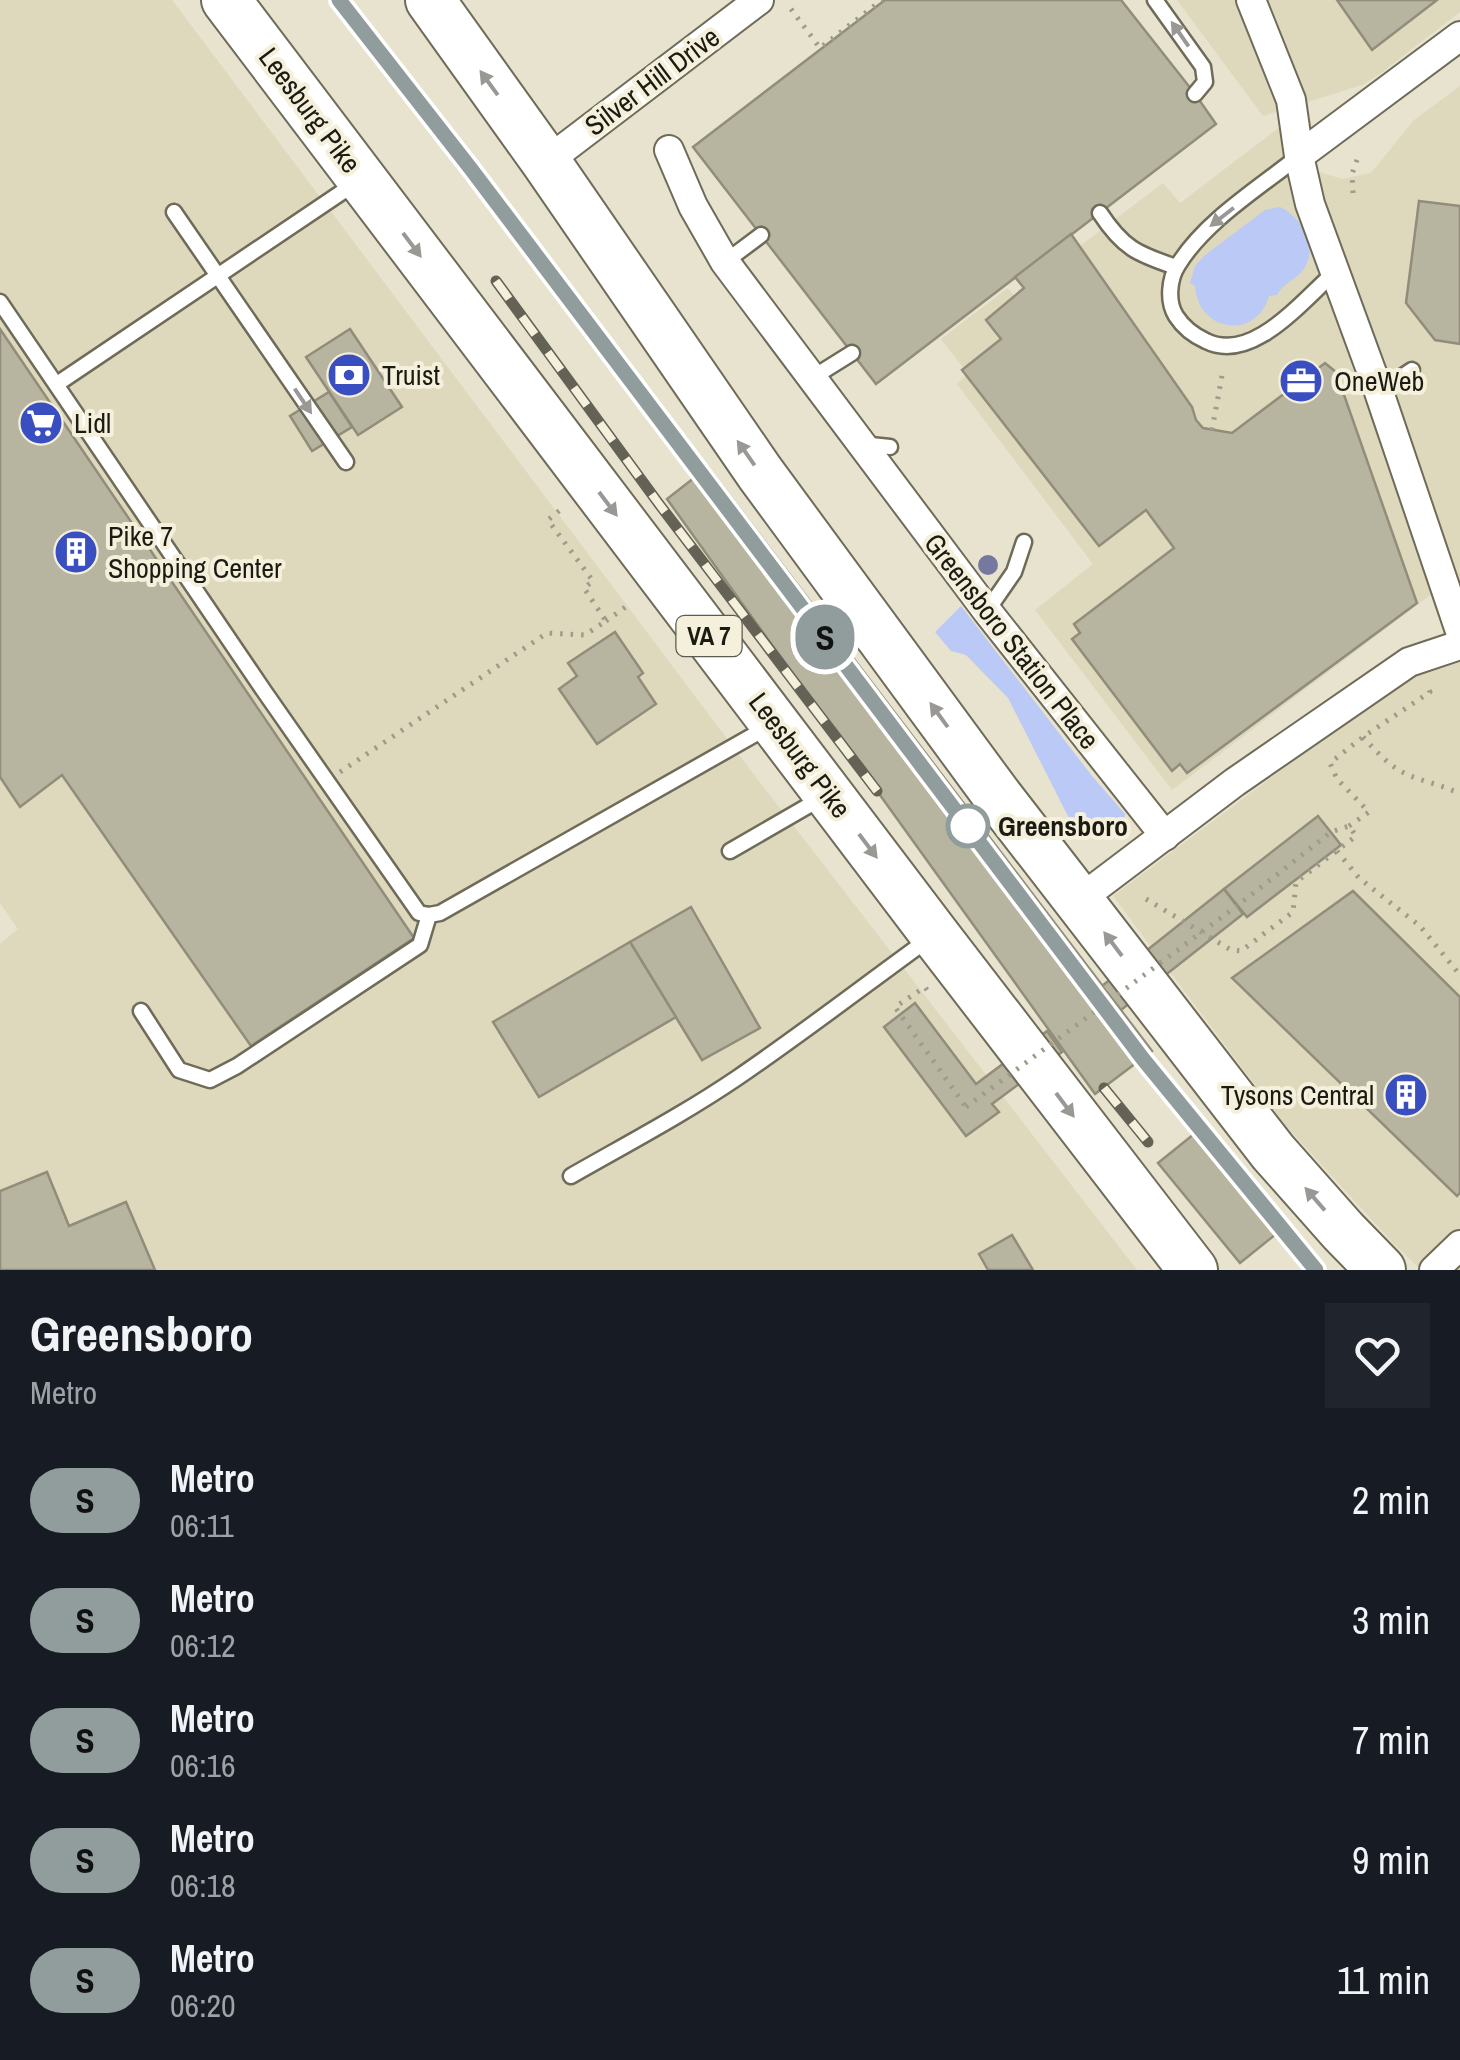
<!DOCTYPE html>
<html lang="en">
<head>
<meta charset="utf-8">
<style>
	:root { --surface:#171b24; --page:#20242c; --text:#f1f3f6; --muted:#9ea1a6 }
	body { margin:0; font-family:"Archivo Narrow",sans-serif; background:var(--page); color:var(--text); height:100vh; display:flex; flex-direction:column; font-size:38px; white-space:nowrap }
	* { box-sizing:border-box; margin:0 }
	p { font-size:32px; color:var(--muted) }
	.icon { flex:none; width:55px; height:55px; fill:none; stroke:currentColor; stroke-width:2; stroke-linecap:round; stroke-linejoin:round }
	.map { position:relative; height:1270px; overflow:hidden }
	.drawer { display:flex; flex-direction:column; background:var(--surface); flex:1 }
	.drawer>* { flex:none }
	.badge { padding:0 20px; border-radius:32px; font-size:35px; line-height:65px }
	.map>.badge { position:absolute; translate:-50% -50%; box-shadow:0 0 0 5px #fff }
	.round { display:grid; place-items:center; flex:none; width:105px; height:105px; border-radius:0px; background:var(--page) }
	.summary { display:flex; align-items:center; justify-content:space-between; height:170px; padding:0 30px }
	h1 { font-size:48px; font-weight:700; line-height:75px }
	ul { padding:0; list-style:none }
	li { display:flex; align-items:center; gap:30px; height:120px; padding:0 30px }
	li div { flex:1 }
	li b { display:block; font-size:38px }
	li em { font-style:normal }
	li .badge { min-width:110px; font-weight:700; text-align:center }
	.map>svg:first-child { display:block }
</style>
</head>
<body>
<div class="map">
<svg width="1460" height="1270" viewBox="0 0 1460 1270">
	<rect width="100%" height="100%" fill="#e7e3ce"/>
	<!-- built -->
	<g fill="#ded8bd">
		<polygon points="0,0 172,0 755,776 1137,1270 0,1270 0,944 18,929 0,903"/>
		<polygon points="1177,0 1460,0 1460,12 1381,73 1362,85 1263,116"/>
		<polygon points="1460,86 1460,582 1457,575 1172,790 1035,610 1093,564 957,384 968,374 941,339 1008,288 1014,296 1163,183 1180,203 1285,123 1316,171 1342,179 1371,173 1414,120"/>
		<polygon points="1460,612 1460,1270 1421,1270 1393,1243 1285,1125 1113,896 1384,693 1457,619"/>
	</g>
	<!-- green -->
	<g fill="#bac9f5">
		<path d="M1280 207C1300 216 1318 245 1305 267 1298 279 1285 281 1277 295L1269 296C1256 341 1198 332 1195 286L1190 283 1195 266 1204 256 1265 210Z"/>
		<polygon points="961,606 1092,776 1125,814 1124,828 1108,837 1095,836 1071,822 1008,698 966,655 951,651 935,632"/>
	</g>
	<!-- building -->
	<g fill="#b7b4a0" stroke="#918d7a" stroke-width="2.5">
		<polygon points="885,0 1121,0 1195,94 1216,124 876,384 693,147"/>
		<polygon points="1337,0 1437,0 1372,50"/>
		<polygon points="1419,201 1460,206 1460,344 1435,340 1406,303"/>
		<polygon points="1071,234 1192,407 1196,420 1203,428 1232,433 1325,363 1336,372 1417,603 1187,773 1180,764 1172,771 1072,639 1080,633 1074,624 1174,548 1146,510 1099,546 962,370 1001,339 986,320 1024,288 1015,277"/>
		<polygon points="0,329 414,938 251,1046 62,775 20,807 0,777"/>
		<polygon points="350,329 402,407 358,435 306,357"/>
		<polygon points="329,392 352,427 312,451 290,416"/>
		<polygon points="708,467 1152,1051 1095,1094 667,499"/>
		<polygon points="615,632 643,673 638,677 656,704 597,744 559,689 577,676 568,663"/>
		<polygon points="1318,816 1341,845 1247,917 1224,889"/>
		<polygon points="1224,889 1243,914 1121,1010 1102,986"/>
		<polygon points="1353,891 1460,997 1460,1193 1457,1196 1232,978"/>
		<polygon points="691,907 760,1028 702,1060 630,942"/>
		<polygon points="630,942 676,1017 539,1097 493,1022"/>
		<polygon points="915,1003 976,1084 1047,1031 1062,1052 992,1104 999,1112 966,1136 884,1027"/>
		<polygon points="1204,1126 1286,1226 1240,1263 1158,1163"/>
		<polygon points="47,1172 69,1226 126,1202 155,1270 0,1270 0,1191"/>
		<polygon points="1012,1235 1033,1270 988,1270 979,1254"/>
	</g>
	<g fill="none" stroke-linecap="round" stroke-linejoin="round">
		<defs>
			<g id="service">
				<polyline points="1155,0 1203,67 1205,82 1195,94"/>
				<path d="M1299 156C1259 188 1205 221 1178 265 1169 279 1167 302 1176 316 1183 327 1195 336 1206 341 1252 364 1302 301 1334 273"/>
				<polyline points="174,212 346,462"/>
				<path d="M1100 213C1123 248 1137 254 1176 267"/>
				<polyline points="725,262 761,235"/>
				<polyline points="0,302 264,691 419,913 429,915 440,913 766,728"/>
				<polyline points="812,378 852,353"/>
				<polyline points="57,384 357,182"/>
				<polyline points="1379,392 1412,370"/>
				<polyline points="861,444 890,447"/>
				<polyline points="987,611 1014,572 1024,542"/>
				<polyline points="730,851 820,799"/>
				<polyline points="141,1011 179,1070 210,1080 237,1066 420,945 429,915"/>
				<path d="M571 1176C627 1144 684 1114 737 1078 803 1033 865 985 930 938"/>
			</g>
			<g id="minor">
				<polyline points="1251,0 1291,100 1299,156 1310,204 1379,392 1460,631"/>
				<polyline points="669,150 693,206 725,262 987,611 1165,836"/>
				<polyline points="1299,156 1460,36"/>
				<polyline points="546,162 759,0"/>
				<polyline points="1079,900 1235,782 1409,662 1460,645"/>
				<polyline points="1434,1270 1460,1245"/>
			</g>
			<g id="trunk">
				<polyline points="226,0 935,935 1193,1270"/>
				<polyline points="430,0 546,162 760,473 996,794 1273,1152 1343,1231 1381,1270"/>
			</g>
		</defs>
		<!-- service casing -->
		<use href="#service" stroke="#6f6b59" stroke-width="19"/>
		<!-- minor casing -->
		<use href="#minor" stroke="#6f6b59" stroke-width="32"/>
		<!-- trunk casing -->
		<use href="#trunk" stroke="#6f6b59" stroke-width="52"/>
		<!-- path -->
		<g stroke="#9e9b8a" stroke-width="5" stroke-dasharray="2.5 8" stroke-linecap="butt">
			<polyline points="791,9 820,48 882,0"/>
			<polyline points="1353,193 1352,174 1358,157"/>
			<polyline points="1212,430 1223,370"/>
			<polyline points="606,621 631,603"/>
			<path d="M1363 737C1376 751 1389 766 1406 774 1424 782 1443 785 1460 794"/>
			<polyline points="340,772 547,633 585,635 606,621 584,588 593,581 548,520 560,510"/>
			<polyline points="1349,826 1369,812 1337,779 1330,763 1363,737 1430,692 1427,684"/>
			<polyline points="1337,851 1359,878 1420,926 1460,975"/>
			<polyline points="1146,899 1231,950 1241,951 1293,912 1296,882 1356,836 1349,826 1331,832 1237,906"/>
			<polyline points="927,990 925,987 895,1007 966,1107"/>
		</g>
		<!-- service -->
		<use href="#service" stroke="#fff" stroke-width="14"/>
		<!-- minor -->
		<use href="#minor" stroke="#fff" stroke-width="28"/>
		<!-- trunk -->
		<use href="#trunk" stroke="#fff" stroke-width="48"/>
		<defs>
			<g id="rail">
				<polyline points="533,252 918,759"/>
				<polyline points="496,281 659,504 877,791"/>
				<polyline points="1143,1059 1184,1110"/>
				<polyline points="1104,1088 1148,1142"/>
			</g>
		</defs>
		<!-- rail casing -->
		<use href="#rail" stroke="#646155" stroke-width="11"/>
		<!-- rail -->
		<use href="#rail" stroke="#f5f0db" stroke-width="8" stroke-dasharray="22" stroke-linecap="butt"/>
		<!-- path-bridge -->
		<polyline stroke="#9e9b8a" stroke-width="5" stroke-dasharray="2.5 8" stroke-linecap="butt" points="966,1107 1237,906"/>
	</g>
	<!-- trees -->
	<circle fill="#76799f" cx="988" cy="565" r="10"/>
	<!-- one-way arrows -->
	<defs><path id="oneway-solid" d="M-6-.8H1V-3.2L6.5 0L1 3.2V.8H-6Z" transform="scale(2.5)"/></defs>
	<g fill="#999895">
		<use href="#oneway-solid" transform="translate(1180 34) rotate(-125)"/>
		<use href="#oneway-solid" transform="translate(489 83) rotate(-126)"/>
		<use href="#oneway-solid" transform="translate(1222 217) rotate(142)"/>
		<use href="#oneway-solid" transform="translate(412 245) rotate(53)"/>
		<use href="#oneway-solid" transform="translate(303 401) rotate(56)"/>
		<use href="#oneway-solid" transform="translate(746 453) rotate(-125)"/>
		<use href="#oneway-solid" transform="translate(608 504) rotate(53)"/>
		<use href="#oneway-solid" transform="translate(939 715) rotate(-126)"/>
		<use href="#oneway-solid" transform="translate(868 846) rotate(53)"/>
		<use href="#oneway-solid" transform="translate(1113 944) rotate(-127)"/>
		<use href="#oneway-solid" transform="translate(1065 1105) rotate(53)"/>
		<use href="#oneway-solid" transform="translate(1315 1199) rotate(-131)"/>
	</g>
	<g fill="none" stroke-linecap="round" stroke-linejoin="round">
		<defs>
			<polyline id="line" points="339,0 471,169 1143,1059 1316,1270"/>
		</defs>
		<!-- line casing -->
		<use href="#line" stroke="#fff" stroke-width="22"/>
		<!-- line -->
		<use href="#line" stroke="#919d9d" stroke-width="15"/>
	</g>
	<!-- icons -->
	<defs>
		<symbol id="bank-disc" viewBox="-11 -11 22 22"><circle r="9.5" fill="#394ec1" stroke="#f5f0db"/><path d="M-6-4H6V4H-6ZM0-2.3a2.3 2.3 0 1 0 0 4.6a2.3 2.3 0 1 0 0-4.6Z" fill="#fff"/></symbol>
		<symbol id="office-disc" viewBox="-11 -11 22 22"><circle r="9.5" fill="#394ec1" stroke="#f5f0db"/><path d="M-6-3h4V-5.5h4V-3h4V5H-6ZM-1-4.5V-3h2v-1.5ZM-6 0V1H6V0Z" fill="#fff"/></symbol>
		<symbol id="supermarket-disc" viewBox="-11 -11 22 22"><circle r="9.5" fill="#394ec1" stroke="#f5f0db"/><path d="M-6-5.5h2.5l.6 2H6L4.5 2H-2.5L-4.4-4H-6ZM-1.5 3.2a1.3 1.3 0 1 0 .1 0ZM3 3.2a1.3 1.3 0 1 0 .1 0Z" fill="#fff"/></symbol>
		<symbol id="building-disc" viewBox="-11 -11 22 22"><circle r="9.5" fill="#394ec1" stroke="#f5f0db"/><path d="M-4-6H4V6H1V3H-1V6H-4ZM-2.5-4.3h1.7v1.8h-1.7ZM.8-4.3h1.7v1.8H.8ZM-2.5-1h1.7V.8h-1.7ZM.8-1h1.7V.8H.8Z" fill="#fff"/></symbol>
	</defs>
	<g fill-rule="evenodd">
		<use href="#bank-disc" x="324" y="350" width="50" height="50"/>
		<use href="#office-disc" x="1276" y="356" width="50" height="50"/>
		<use href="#supermarket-disc" x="16" y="398" width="50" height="50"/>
		<use href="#building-disc" x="51" y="527" width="50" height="50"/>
		<use href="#building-disc" x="1381" y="1070" width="50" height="50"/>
	</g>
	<!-- markers -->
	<circle fill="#fff" stroke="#919d9d" stroke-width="5" cx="968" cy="826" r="20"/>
	<g text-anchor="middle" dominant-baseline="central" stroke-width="8" stroke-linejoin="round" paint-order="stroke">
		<!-- shield labels -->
		<rect fill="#f5f0db" stroke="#5d5b4f" stroke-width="2.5" x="676.5" y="616" width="65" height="40" rx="8"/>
		<g font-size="25" font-weight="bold" fill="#1c1b13">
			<text x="709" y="636">VA 7</text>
		</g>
		<!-- street labels -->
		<g font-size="28" fill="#1c1b13" stroke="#f5f0db">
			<text transform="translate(652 81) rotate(-37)">Silver Hill Drive</text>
			<text transform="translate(310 110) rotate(53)">Leesburg Pike</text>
			<text transform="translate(1012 641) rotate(52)">Greensboro Station Place</text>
			<text transform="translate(800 755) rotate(53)">Leesburg Pike</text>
		</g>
		<!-- poi labels -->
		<g font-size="28" fill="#1c1b13" stroke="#f5f0db" text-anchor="start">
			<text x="382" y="375">Truist</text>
			<text x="1334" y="381">OneWeb</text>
			<text x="74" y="423">Lidl</text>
			<text x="108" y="536">Pike 7<tspan x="108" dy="32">Shopping Center</tspan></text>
			<text x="1374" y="1095" text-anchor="end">Tysons Central</text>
		</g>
		<!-- stop labels -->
		<g font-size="28" font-weight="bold" fill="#1c1b13" stroke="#f5f0db" text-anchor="start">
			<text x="998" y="826">Greensboro</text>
		</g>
	</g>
</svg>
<b class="badge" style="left:825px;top:637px;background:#919d9d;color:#111">S</b>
</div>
<section class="drawer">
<div class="summary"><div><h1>Greensboro</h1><p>Metro</p></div><a class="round"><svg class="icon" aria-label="heart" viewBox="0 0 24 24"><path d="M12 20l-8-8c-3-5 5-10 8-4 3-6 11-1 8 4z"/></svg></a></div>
<ul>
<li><span class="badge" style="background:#919d9d;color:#111">S</span><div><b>Metro</b><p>06:11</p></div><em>2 min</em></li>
<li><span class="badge" style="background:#919d9d;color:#111">S</span><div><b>Metro</b><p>06:12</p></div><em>3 min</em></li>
<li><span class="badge" style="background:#919d9d;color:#111">S</span><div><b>Metro</b><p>06:16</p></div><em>7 min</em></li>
<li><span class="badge" style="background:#919d9d;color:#111">S</span><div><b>Metro</b><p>06:18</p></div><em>9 min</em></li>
<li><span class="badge" style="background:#919d9d;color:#111">S</span><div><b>Metro</b><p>06:20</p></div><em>11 min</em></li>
</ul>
</section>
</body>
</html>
